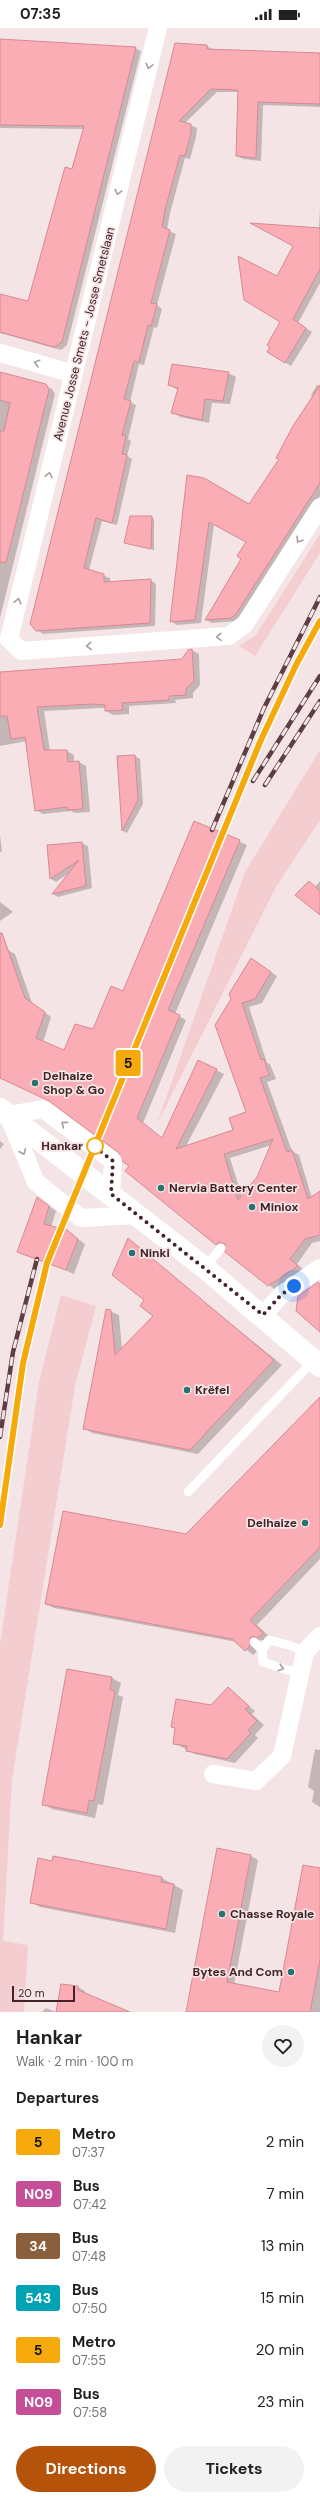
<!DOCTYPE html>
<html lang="en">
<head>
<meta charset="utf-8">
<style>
	:root { --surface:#fff; --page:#f2f2f2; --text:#202124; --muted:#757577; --accent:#b45309 }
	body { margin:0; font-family:"DM Sans",sans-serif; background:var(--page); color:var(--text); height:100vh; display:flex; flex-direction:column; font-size:15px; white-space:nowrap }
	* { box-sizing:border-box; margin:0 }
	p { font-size:13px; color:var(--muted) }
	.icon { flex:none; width:22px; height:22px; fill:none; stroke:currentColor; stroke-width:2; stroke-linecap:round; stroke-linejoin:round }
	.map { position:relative; height:1984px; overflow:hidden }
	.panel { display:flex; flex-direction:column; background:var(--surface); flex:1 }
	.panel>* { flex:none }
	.badge { padding:0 8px; border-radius:3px; font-size:14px; line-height:26px }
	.scale { position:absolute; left:12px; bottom:10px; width:63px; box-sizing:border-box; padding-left:4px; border:2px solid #422427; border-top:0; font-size:11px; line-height:14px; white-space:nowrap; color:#422427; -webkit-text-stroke:3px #f5e4e5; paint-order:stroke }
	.you { position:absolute; width:20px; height:20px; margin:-10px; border:3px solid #fff; border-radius:50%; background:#1a73e8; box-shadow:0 0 0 6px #1a73e833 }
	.map>.badge { position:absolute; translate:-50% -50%; box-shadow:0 0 0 2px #fff }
	h2 { padding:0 16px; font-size:15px; line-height:36px }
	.round { display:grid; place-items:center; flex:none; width:42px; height:42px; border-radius:21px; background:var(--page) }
	.summary { display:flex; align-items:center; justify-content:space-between; height:68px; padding:0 16px }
	h1 { font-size:19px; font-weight:700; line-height:30px }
	.button { display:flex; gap:8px; margin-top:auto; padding:8px 16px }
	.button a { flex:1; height:46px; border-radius:24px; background:var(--accent); color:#fff; font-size:16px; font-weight:700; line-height:46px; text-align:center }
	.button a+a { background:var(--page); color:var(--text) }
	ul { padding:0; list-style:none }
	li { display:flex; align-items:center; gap:12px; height:52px; padding:0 16px }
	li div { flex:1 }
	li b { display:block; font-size:15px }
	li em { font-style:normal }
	li .badge { min-width:44px; font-weight:700; text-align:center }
	.status { display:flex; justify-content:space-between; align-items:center; height:28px; padding:0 20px; background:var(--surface); direction:ltr }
	.status svg { height:11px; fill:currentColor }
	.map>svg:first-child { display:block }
</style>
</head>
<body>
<div class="status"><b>07:35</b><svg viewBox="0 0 49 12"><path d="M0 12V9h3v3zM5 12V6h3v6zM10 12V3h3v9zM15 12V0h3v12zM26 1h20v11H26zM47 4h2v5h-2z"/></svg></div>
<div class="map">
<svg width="320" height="1984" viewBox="0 0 320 1984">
	<rect width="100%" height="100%" fill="#f5e4e5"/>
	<!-- green -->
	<g fill="#f4cdd0">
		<polygon points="320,506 320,525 255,628 239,618 256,607"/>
		<polygon points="320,722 320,792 276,859 157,1096 245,844"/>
		<polygon points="61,1267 96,1278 75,1358 12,1752 3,1913 28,1917 24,1984 0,1984 0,1616 39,1354"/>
	</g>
	<!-- shadow -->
	<g fill="#0003" fill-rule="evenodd">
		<polygon points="0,13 135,20 141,23 67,317 61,322 0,305 0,267 29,275 84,101 0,100"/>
		<polygon points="176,16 207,18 213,22 320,26 320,79 263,77 261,133 243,131 237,128 239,64 217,64 185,95 197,100 196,109 190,131 185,130 170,185 167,202 176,206 157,277 162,281 157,300 154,299 144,337 139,336 130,374 136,377 128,411 131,413 127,428 132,431 117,497 102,493 89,542 110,550 110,554 151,552 156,556 155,598 43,606 37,602"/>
		<polygon points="320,179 320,255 298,295 312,304 291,338 268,324 281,294 278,250 319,201"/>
		<polygon points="0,345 45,357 52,361 55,366 0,590"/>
		<polygon points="228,345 236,349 230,376 212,375 209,395 180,389 172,384 178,362 169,357"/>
		<polygon points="317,357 320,358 320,468 242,589 237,593 212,595 206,592 243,530 247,514 214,496 201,595 177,597 171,593 188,448 250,477 280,431 313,369 311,367"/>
		<polygon points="152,489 154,491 154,522 125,515"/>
		<polygon points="192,622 199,626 200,657 193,665 193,670 175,672 176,675 129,678 129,686 113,687 106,683 106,680 101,680 44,683 50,723 67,723 74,727 74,735 79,734 86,738 90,784 75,785 71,783 43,786 36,782 27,713 0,718 0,645 183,632"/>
		<polygon points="135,728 140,731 143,776 127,805 123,803 118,729"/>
		<path d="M195 794 247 817 175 986 186 992 143 1095 163 1111 198 1033 224 1046 186 1118 234 1103 248 1085 232 971 251 931 277 948 262 975 249 979 267 1035 270 1036 276 1051 267 1054 292 1123 299 1127 312 1170 320 1165V1213L312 1215 297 1236 304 1242 275 1262 226 1218 224 1220 217 1216 120 1124 53 1074 0 1047V933L8 922 15 926 32 975 51 989 43 1014 65 1023 93 1002 123 964ZM272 1117 258 1149 242 1169 230 1130Z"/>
		<polygon points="0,807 2,824 0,824"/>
		<polygon points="82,815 88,818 92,860 58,869 53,866 69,845 56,854 51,851 48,818"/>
		<polygon points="320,853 320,887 297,867 315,859"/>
		<polygon points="0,874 13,884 0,893"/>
		<polygon points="0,1113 4,1116 0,1121"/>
		<polygon points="38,1170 56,1183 51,1199 67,1203 85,1216 74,1246 18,1223"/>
		<polygon points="128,1212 282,1337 198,1426 92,1405 84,1400 110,1283 119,1287 122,1321 154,1287 146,1272"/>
		<polygon points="320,1383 320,1531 257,1597 270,1609 266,1613 261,1612 257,1614 257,1623 253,1627 237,1614 54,1580 46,1576 187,1508 293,1396 295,1397"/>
		<polygon points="68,1642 112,1650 121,1655 118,1667 123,1669 103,1777 98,1776 95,1790 52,1781 43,1776"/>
		<polygon points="228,1660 255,1683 252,1686 264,1697 255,1707 258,1710 235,1735 195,1726 174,1715 176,1701 172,1698 211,1678"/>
		<polygon points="315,1721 320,1722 320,1779 312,1774 314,1763 308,1759"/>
		<polygon points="251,1828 258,1832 234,1957 280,1965 320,1841 320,1984 187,1984"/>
		<polygon points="162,1850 183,1862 175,1905 40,1879 31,1874"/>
		<polygon points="62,1957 78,1959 85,1963 85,1966 127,1984 57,1984"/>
		<polygon points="46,1980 56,1984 42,1984"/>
	</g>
	<!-- building -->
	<g fill="#fbadb5" stroke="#d58a92" fill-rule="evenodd">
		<polygon points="0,11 136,19 62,314 54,319 0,304 0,266 28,273 65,139 72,141 84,98 0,97"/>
		<polygon points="175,15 207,17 207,21 320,25 320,76 258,74 256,130 236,128 238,62 211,61 179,93 191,96 191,105 185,128 180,127 165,182 162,199 170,202 151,275 157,276 151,298 148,297 139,334 134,333 124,371 131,373 122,407 126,408 122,426 127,427 112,495 96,490 84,540 104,546 104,554 151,551 150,595 36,603 30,596"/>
		<polygon points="250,195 320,200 320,241 293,291 306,300 285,335 267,324 270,319 267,317 280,294 244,272 238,228 277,248 293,218"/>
		<polygon points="172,336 229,344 223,373 205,371 202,392 171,385 178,360 168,357"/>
		<polygon points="0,344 46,356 49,362 6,535 0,534 0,403 4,403 10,375 0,372"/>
		<polygon points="320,357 320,455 236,586 231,590 205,592 241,531 237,528 246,514 209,494 195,592 170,594 187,447 204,450 249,476 279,431 276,430 293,398"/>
		<polygon points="130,488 152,488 151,521 124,515"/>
		<polygon points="192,621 194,653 186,661 186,667 169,668 169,672 122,675 123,682 105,683 105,677 93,676 37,679 44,722 67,722 68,734 79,733 83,781 67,782 67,779 35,783 25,709 11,711 7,688 0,688 0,644 182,631 188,622"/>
		<polygon points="135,727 138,772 122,803 117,728"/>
		<path d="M194 793 240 812 168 982 180 987 137 1090 162 1110 198 1032 217 1041 176 1121 233 1102 229 1090 246 1084 215 997 231 971 229 966 251 930 271 944 255 971 242 975 261 1032 264 1031 269 1047 260 1050 287 1124 292 1122 308 1171 320 1163V1207L305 1211 290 1231 298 1238 268 1258 225 1224V1216L219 1214 216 1217 125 1143 129 1138 123 1134 119 1125 49 1073 0 1050V905H2L25 970 45 984 36 1010 64 1022 75 996 93 1001 111 958 123 963ZM273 1111 257 1149 238 1172 224 1126Z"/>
		<polygon points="82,814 86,858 52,866 79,832 50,851 47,817"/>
		<polygon points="309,853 320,863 320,887 295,867"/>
		<polygon points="37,1169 49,1178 44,1196 67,1202 78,1211 66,1242 17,1224"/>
		<polygon points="128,1210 274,1332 190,1422 83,1401 106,1281 111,1282 115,1327 153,1288 140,1278 144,1272 112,1247"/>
		<polygon points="318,1254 320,1256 320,1304 296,1283 298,1268"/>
		<polygon points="320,1369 320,1519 250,1592 263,1605 258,1610 253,1608 250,1610 250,1618 245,1623 232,1611 45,1576 63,1483 186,1506"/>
		<polygon points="67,1641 112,1649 110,1662 115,1663 94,1773 89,1772 87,1785 42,1777"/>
		<polygon points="228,1659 249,1678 245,1681 257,1693 248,1702 251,1705 227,1731 186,1723 187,1718 173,1716 175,1700 171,1699 176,1671 211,1677"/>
		<polygon points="217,1820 251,1827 227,1954 279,1964 303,1837 320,1840 320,1932 310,1984 186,1984"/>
		<polygon points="53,1828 162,1849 161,1854 174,1856 166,1901 30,1875 38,1830 52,1833"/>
		<polygon points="61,1956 78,1958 78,1962 130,1984 56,1984"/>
	</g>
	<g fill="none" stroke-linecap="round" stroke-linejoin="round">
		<!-- lane -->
		<g stroke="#fff" stroke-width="9">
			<polyline points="205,1240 221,1220"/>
			<polyline points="188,1464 314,1332"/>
			<polyline points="254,1614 262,1622"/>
			<polyline points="302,1643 287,1642 263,1634 262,1622 269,1612 292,1618 305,1624"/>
		</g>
		<!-- street -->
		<g stroke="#fff" stroke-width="18">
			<polyline points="0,325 74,346"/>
			<polyline points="9,611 158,0"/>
			<polyline points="9,611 21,623 229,608 245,596 320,479"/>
			<polyline points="111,1166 113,1133 43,1081 8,1087 36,1154 81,1190 138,1187"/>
			<polyline points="263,1287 281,1267 320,1240"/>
			<polyline points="213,1746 256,1753 282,1728 305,1624 320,1608"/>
		</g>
		<!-- secondary -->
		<polyline stroke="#fff" stroke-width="22" points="0,1081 205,1240 320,1338"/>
		<defs>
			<g id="rail">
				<polyline points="253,753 320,648"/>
				<polyline points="265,757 320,673"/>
				<polyline points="212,802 264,680 320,569"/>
				<polyline points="222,806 274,683 320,593"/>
				<polyline points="0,1409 13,1324 37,1231"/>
				<path d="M0 1497C11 1409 23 1322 47 1235"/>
			</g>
		</defs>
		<!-- rail casing -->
		<use href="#rail" stroke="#5b3f42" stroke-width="4.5"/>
		<!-- rail -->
		<use href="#rail" stroke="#f5e4e5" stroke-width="3" stroke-dasharray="9" stroke-linecap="butt"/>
	</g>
	<!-- one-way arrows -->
	<defs><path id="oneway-chevron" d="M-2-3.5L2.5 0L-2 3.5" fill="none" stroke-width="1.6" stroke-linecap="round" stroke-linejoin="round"/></defs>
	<g stroke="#aa9c9e">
		<use href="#oneway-chevron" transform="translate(149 38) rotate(104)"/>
		<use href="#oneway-chevron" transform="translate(118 164) rotate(104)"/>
		<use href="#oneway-chevron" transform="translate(37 335) rotate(-165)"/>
		<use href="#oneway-chevron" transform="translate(49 447) rotate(-76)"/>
		<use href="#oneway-chevron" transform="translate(299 512) rotate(123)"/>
		<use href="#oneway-chevron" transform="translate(18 573) rotate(-76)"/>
		<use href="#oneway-chevron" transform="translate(219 609) rotate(176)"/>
		<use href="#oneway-chevron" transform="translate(89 618) rotate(176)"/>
		<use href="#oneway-chevron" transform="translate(64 1096) rotate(-143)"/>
		<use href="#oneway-chevron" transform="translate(23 1124) rotate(67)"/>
		<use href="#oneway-chevron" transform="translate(281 1640) rotate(18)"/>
	</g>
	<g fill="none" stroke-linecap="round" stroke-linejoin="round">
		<defs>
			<polyline id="line" points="0,1497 23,1335 47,1235 260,714 296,637 320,593"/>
		</defs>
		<!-- line casing -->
		<use href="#line" stroke="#fff" stroke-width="9"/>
		<!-- line -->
		<use href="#line" stroke="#f6a90b" stroke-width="6"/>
		<!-- walk -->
		<polyline stroke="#422427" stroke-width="4" stroke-dasharray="0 7.2" points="95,1118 92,1117 113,1133 111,1166 263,1287 281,1267 294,1258"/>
	</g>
	<!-- markers -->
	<g fill="#287270" stroke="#f5e4e5" stroke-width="1.5">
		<circle cx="35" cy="1055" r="4"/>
		<circle cx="161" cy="1160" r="4"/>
		<circle cx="252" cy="1179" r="4"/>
		<circle cx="132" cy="1225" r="4"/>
		<circle cx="187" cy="1362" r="4"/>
		<circle cx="305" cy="1495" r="4"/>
		<circle cx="222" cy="1886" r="4"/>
		<circle cx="291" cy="1944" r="4"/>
	</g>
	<circle fill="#fff" stroke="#f6a90b" stroke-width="2" cx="95" cy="1118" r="8"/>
	<g text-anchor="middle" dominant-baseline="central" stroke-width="3.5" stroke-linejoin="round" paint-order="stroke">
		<!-- street labels -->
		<g font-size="12" fill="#422427" stroke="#f5e4e5">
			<text transform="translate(84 306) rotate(-76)">Avenue Josse Smets - Josse Smetslaan</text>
		</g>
		<!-- poi labels -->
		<g font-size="12" font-weight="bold" fill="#422427" stroke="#f5e4e5" text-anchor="start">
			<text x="43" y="1048">Delhaize<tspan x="43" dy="14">Shop &amp; Go</tspan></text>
			<text x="169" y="1160">Nervia Battery Center</text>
			<text x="260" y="1179">Miniox</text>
			<text x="140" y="1225">Ninki</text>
			<text x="195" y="1362">Krëfel</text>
			<text x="297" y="1495" text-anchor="end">Delhaize</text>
			<text x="230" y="1886">Chasse Royale</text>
			<text x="283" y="1944" text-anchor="end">Bytes And Com</text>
		</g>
		<!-- stop labels -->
		<g font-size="12" font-weight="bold" fill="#422427" stroke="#f5e4e5" text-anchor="end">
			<text x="83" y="1118">Hankar</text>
		</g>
	</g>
</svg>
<div class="scale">20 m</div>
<div class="you" style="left:294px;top:1258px"></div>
<b class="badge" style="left:128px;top:1035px;background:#f6a90b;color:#111">5</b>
</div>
<section class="panel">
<div class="summary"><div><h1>Hankar</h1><p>Walk · 2 min · 100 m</p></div><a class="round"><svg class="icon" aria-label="heart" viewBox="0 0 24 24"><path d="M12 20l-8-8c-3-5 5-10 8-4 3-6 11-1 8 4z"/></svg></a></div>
<h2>Departures</h2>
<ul>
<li><span class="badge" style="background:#f6a90b;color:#111">5</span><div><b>Metro</b><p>07:37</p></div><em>2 min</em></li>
<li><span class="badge" style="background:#c44f97;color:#fff">N09</span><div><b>Bus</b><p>07:42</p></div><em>7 min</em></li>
<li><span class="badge" style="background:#8b5e3c;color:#fff">34</span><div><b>Bus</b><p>07:48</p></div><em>13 min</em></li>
<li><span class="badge" style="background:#00a3b4;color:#fff">543</span><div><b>Bus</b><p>07:50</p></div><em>15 min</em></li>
<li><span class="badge" style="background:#f6a90b;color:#111">5</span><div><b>Metro</b><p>07:55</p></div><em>20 min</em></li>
<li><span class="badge" style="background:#c44f97;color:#fff">N09</span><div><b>Bus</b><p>07:58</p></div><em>23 min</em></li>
</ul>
<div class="button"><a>Directions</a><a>Tickets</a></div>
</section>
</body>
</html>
